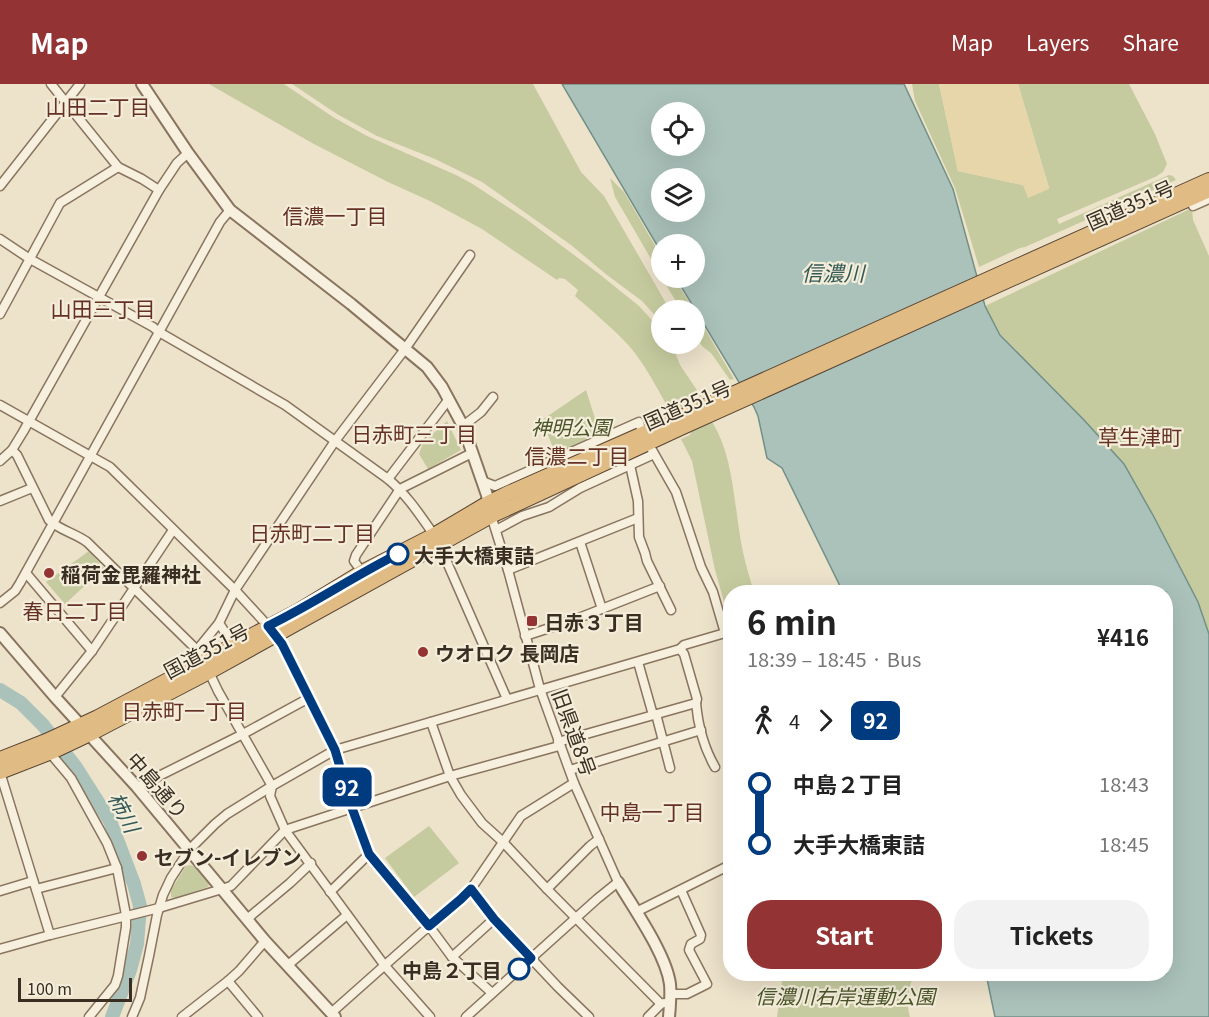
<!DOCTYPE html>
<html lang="en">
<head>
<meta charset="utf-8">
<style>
	:root { --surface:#fff; --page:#f2f2f2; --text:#222; --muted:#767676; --accent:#943334 }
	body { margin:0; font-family:Georgia,"Noto Sans JP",serif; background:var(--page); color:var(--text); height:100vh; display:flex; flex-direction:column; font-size:22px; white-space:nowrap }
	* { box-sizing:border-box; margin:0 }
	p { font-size:20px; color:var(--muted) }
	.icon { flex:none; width:33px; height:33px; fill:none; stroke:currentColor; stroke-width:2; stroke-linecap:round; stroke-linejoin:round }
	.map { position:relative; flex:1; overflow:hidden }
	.drawer { position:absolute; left:723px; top:501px; width:450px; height:396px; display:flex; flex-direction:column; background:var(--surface); border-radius:24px; box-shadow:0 6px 24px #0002 }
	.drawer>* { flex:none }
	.badge { padding:0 12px; border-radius:9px; font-size:21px; line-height:39px }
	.controls { position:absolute; left:651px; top:18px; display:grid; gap:12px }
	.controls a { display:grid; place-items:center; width:54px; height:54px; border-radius:50%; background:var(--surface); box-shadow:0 6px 24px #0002; font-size:30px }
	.scale { position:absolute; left:18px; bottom:15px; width:114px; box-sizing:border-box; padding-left:6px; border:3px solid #3a2e22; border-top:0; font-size:16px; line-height:21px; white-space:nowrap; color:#3a2e22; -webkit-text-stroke:4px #f4edda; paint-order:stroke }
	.map>.badge { position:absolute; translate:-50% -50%; box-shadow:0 0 0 3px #fff }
	.legs { display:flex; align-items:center; gap:9px; height:66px; padding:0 24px; font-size:20px }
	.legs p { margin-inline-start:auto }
	.headline { display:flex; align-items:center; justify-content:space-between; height:102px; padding:0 24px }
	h1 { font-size:33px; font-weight:700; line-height:45px }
	.cta { display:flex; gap:12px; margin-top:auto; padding:12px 24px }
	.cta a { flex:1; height:69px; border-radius:24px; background:var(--accent); color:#fff; font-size:24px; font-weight:700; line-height:69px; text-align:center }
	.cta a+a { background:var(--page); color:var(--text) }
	ul { padding:0 24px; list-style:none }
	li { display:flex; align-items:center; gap:21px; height:60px; font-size:22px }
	li i { display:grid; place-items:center; width:9px; height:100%; margin:0 8px; background:currentColor }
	li i::after { content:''; width:15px; height:15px; margin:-8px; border:4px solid; border-radius:50%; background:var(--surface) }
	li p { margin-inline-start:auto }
	li:first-child i { background:linear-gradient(#0000 50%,currentColor 0) }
	li:last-child i { background:linear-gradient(currentColor 50%,#0000 0) }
	header { display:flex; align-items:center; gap:36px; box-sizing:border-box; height:84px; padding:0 30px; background:var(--accent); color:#fff }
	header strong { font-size:28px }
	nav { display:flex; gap:33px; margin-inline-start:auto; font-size:21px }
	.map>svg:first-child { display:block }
</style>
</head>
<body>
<header>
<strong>Map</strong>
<nav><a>Map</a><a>Layers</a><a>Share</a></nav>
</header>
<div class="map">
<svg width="1209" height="933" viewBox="0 0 1209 933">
	<rect width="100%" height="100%" fill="#ede2ca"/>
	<!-- green -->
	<g fill="#c6cb9f">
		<path d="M209 0H284L333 33 367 52 456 91 471 99 526 135 598 189 639 222 661 246 662 260H672L680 281 703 315 679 326 675 325 670 327C658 306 646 282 630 263 614 245 594 229 575 212L578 206 565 195 559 194 557 196 482 145 430 117 388 98 312 59Z"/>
		<polygon points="292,0 533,0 581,88 604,112 670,226 662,226 661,238 642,217 607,191 571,161 482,98 435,75 377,52 337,30"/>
		<polygon points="912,0 939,0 958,87 1023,101 1049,104 1018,0 1129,0 1155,50 1167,80 1163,88 1155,93 1057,135 1059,140 1169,91 1173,92 1176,96 1025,163 1020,164 979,183 955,104 915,17"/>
		<polygon points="610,94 624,108 661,172 661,192 615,113"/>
		<polygon points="1192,124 1193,136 1209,172 1209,550 1198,518 1154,433 1124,380 1084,336 1001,251 985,222"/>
		<polygon points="662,194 674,194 694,226 681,226"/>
		<polygon points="695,228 734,295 730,296 711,269 702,262 695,250"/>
		<polygon points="586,306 598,344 614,340 615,346 556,371 542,336"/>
		<polygon points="447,337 461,366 428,385 419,370 423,359"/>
		<path d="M712 338C735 374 734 427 743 468 746 482 750 495 754 508H730V539L715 486 692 377 681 355 690 351 691 347Z"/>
		<polygon points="89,467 104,484 65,520 46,498"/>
		<polygon points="429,742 459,779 414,813 385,774"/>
		<polygon points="190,781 195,783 209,800 208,803 175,814 171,813 171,806 186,782"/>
		<path d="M783 890H913C909 909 905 912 910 933H777Z"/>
	</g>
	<!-- sand -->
	<polygon fill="#e6d6aa" points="939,0 1018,0 1049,105 1028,114 1023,101 958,87"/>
	<!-- water -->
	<path fill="#abc2bb" stroke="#719088" stroke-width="1.5" fill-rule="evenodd" d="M562 0H904L953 105 985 222 1000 251 1084 336 1124 380 1154 433 1198 518 1209 550V933H995L986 890H1166V508H843L782 384 767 374 758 332 754 323 676 194H694V160H662L661 168ZM662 28H694V62H662ZM662 94H694V128H662Z"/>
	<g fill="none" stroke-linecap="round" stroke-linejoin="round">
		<!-- river -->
		<polyline stroke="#abc2bb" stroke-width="14" points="0,606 21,619 43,641 75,682 110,737 134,800 140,822 137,860 130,886 112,933"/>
		<defs>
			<g id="minor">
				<polyline points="51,0 118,83 142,95 159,106"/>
				<polyline points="0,102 80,0"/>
				<polyline points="1193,122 1209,115"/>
				<path d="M0 155 30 175 153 243 159 248 285 321 388 395C407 411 420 431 434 451"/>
				<polyline points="0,230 60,119 118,83"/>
				<polyline points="0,321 110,383 235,506 268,542 282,560 335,666 352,724 369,770 429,842 452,873 492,909"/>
				<polyline points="463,342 481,328 493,313"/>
				<path d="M12 366 17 371 49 436C59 446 75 449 87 458L197 566 204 577"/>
				<polyline points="0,377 12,366 23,348 159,106 177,79 188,69"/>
				<polyline points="630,381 638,417 639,453 645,469 647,477 671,526"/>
				<polyline points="388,395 449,315"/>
				<polyline points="482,397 495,402 639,338 640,342"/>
				<polyline points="0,417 32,404"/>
				<polyline points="496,446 522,432 549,423 580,404 654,370"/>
				<polyline points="580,458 602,525"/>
				<polyline points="439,460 507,615"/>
				<polyline points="508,486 638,434"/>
				<polyline points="362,488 354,477 356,471 400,405 472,369"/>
				<polyline points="26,489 92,567"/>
				<polyline points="0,519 15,507 20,499 220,138 230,126"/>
				<polyline points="525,552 571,537 660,502"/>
				<polyline points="233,561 219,539 235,506 335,357 405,265 470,171"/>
				<polyline points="197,566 219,539"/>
				<polyline points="638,578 653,631"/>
				<polyline points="209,588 218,607 272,702 270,712 285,746 385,882 430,933"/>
				<polyline points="55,613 92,567 173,446"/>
				<path d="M696 619C698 641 704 664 715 683"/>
				<polyline points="656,630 670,684"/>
				<polyline points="431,638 450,692 461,711 482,739 503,758 547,805 661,920"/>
				<polyline points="558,658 696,619 697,615 684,570 680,565"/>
				<polyline points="50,669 71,694 107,759 117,784 126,831 126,843 118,892 115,901 89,933"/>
				<polyline points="570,686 701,646"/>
				<polyline points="0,688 50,851"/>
				<polyline points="137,703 243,650 309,614"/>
				<polyline points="36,805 117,784"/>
				<polyline points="471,805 494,835 558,903 589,933"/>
				<polyline points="547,805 590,762 599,755"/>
				<polyline points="0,807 33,797"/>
				<polyline points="330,808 369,770"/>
				<polyline points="636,828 730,781"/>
				<polyline points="247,835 290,799 311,779"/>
				<polyline points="0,865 50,851 159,824 222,805 231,802 285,746 450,692 559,662"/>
				<polyline points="452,873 494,835"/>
				<polyline points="288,881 347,831"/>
				<polyline points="228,897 258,933"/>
				<polyline points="670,910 687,910 707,900 689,866 691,860 700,855 701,851 681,806"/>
				<polyline points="331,929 429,842 461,815 471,805 521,732 574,699"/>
				<polyline points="132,933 140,914 149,872 157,831 163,811 171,794 190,765 215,740 227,730 272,702 335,666 680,565 684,561 725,549 713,508 701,483 676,408 652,366"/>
				<polyline points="182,933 228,897 239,887 265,857"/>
				<polyline points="466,933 597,815 618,798 574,699 540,605 508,486 490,428"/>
				<polyline points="648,933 661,920 664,919"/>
			</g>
			<g id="tertiary">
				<polyline points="142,0 188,69 230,126 351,220 427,283 442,303 463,342 487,411 488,419"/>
				<polyline points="0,549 55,613 137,703 265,857 335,933"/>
				<path d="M618 798C634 825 666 870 670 900 671 911 670 922 669 933"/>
			</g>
			<g id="trunk">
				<polyline points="0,675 46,657 98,633 298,527 362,488 434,451 488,419 506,410 679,334 1209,96"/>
				<polyline points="0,688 54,667 90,650 209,588 491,432 683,343 1209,106"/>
			</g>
		</defs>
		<!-- minor casing -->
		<use href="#minor" stroke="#89755f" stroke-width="11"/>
		<!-- tertiary casing -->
		<use href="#tertiary" stroke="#89755f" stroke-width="14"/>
		<!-- trunk casing -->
		<use href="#trunk" stroke="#574433" stroke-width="16"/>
		<!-- minor -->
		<use href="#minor" stroke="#f7f0de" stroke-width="8"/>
		<!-- tertiary -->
		<use href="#tertiary" stroke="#f7f0de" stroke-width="10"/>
		<!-- trunk -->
		<use href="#trunk" stroke="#e0bc84" stroke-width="14"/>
	</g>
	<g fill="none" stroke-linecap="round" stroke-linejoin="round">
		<defs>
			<path id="line-1" d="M398 470C354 492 313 520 268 542L282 560 335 666 352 724 369 770 429 842 461 815 471 805 494 835 531 874 519 885"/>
		</defs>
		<!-- line-1 casing -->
		<use href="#line-1" stroke="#fff" stroke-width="14"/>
		<!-- line-1 -->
		<use href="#line-1" stroke="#003b80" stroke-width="9"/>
	</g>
	<!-- markers -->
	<g fill="#fff" stroke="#003b80" stroke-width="3">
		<circle cx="398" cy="470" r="10"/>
		<circle cx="519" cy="885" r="10"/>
	</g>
	<g fill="#943334" stroke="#f4edda" stroke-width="2">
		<circle cx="49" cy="489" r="6"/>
		<rect x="526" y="531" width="12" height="12" rx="3"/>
		<circle cx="423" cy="568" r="6"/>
		<circle cx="142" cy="772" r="6"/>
	</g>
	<g text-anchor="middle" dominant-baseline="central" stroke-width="4.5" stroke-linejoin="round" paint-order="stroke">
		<!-- street labels -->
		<g font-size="20" fill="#3a2e22" stroke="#f4edda">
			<text transform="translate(1130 120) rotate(-24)">国道351号</text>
			<text transform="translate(687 320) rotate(-24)">国道351号</text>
			<text transform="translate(206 566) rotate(-28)">国道351号</text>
			<text transform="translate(575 648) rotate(70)">旧県道8号</text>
			<text transform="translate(158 701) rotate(49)">中島通り</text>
		</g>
		<!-- park labels -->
		<g font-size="20" font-style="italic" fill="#4b552a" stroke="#f4edda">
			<text x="571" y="342">神明公園</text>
			<text x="845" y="911">信濃川右岸運動公園</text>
		</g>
		<!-- stop labels -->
		<g font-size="20" font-weight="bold" fill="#3a2e22" stroke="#f4edda" text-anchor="start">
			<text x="414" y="470">大手大橋東詰</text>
			<text x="502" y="885" text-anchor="end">中島２丁目</text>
		</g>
		<!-- poi labels -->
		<g font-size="20" font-weight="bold" fill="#3a2e22" stroke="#f4edda" text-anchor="start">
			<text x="61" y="489">稲荷金毘羅神社</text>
			<text x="544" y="537">日赤３丁目</text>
			<text x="435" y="568">ウオロク 長岡店</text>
			<text x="154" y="772">セブン-イレブン</text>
		</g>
		<!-- neighbourhood labels -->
		<g font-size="21" fill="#643124" stroke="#f4edda">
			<text x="98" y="22">山田二丁目</text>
			<text x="335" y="131">信濃一丁目</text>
			<text x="103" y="224">山田三丁目</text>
			<text x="414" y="349">日赤町三丁目</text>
			<text x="1140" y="352">草生津町</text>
			<text x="577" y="371">信濃二丁目</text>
			<text x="312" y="448">日赤町二丁目</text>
			<text x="75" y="526">春日二丁目</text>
			<text x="184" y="626">日赤町一丁目</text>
			<text x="652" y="727">中島一丁目</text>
		</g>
		<!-- water labels -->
		<g font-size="21" font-style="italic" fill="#325956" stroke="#f4edda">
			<text x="833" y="188">信濃川</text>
			<text transform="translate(125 728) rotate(63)">柿川</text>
		</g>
	</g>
</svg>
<div class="controls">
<a><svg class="icon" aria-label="locate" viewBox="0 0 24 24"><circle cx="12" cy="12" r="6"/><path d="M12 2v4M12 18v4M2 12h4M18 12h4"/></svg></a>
<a><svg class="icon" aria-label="layers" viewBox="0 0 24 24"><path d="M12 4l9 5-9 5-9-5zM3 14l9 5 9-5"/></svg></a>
<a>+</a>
<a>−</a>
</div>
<div class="scale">100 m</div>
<b class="badge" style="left:347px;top:703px;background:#003b80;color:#fff">92</b>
<section class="drawer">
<div class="headline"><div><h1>6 min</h1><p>18:39 – 18:45 · Bus</p></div><b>¥416</b></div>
<div class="legs"><svg class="icon" aria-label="walk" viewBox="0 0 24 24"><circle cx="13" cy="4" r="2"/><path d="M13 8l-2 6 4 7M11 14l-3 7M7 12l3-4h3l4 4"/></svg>4<svg class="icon" aria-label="forward" viewBox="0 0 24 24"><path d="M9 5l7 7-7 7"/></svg><b class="badge" style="background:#003b80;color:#fff">92</b></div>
<ul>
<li><i style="color:#003b80"></i><b>中島２丁目</b><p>18:43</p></li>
<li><i style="color:#003b80"></i><b>大手大橋東詰</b><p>18:45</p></li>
</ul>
<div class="cta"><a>Start</a><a>Tickets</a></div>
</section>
</div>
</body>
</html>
